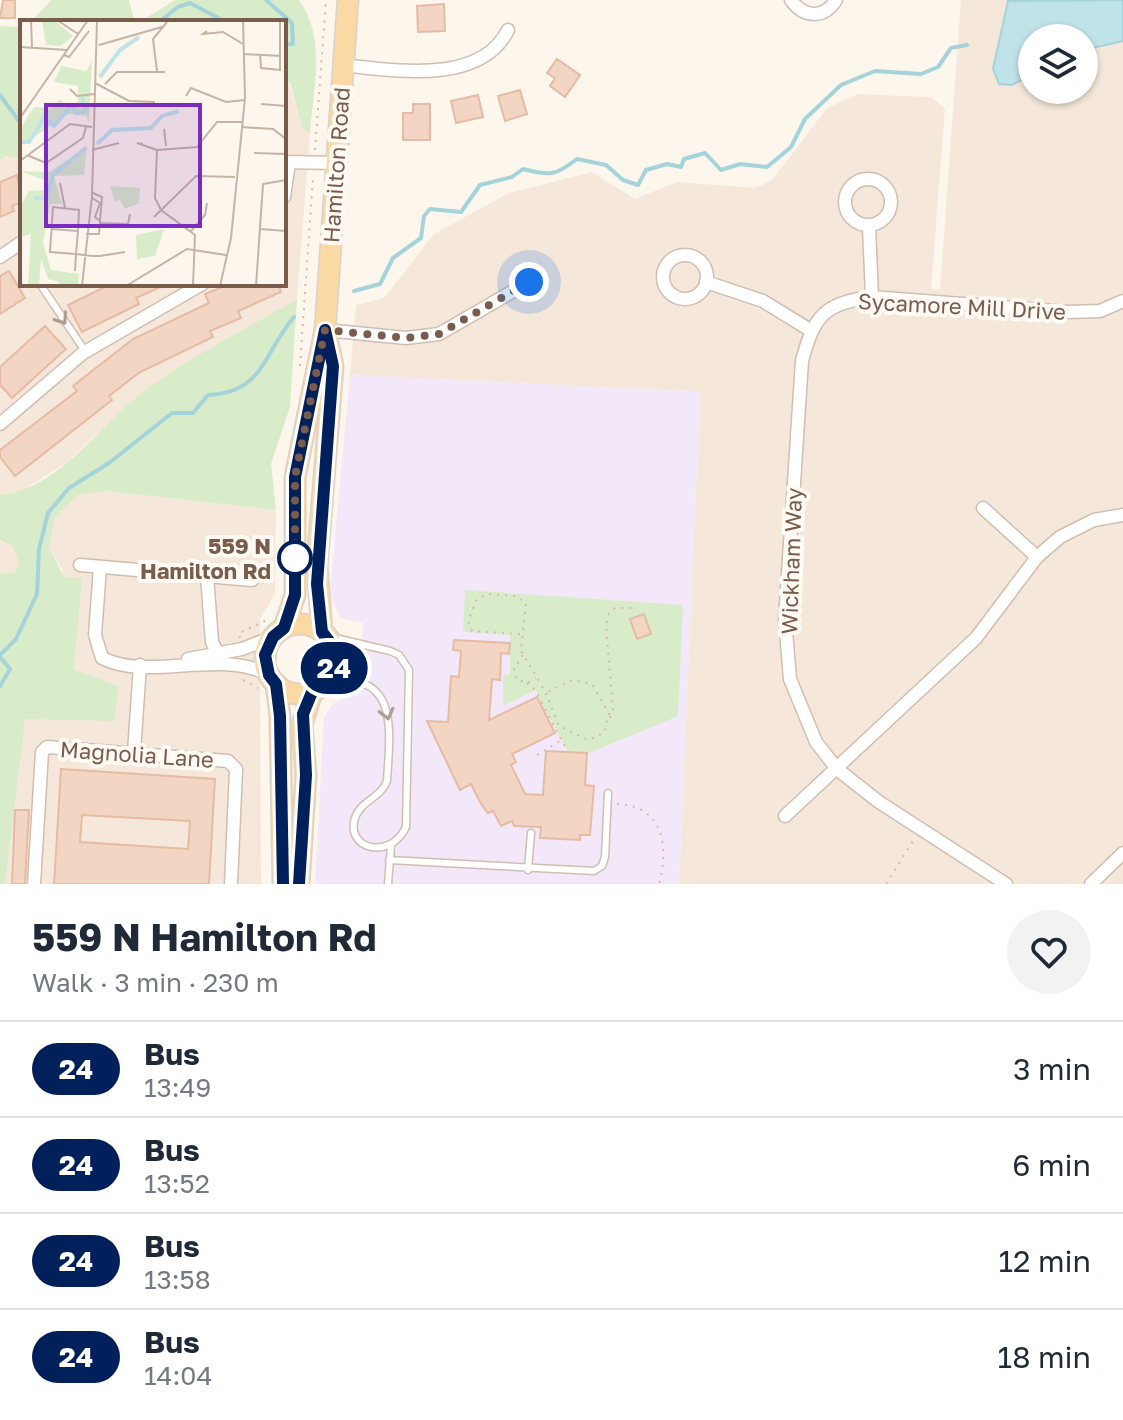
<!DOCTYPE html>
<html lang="en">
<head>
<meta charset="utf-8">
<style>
	:root { --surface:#fff; --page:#f2f2f3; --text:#1f2937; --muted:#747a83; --line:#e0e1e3 }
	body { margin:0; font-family:"Golos Text",sans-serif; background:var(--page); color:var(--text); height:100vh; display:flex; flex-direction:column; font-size:30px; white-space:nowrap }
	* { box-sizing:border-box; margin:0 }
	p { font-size:26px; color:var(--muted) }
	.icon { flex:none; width:44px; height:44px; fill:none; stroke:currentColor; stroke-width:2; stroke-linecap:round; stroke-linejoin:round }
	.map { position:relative; height:884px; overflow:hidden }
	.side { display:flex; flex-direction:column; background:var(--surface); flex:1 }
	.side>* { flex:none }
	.badge { padding:0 16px; border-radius:26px; font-size:28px; line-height:52px }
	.controls { position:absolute; left:1018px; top:24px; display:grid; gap:16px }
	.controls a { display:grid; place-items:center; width:80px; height:80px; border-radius:50%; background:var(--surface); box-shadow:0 2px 6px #0004; font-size:40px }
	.you { position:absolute; width:40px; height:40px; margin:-20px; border:6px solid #fff; border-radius:50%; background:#1a73e8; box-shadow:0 0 0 12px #1a73e833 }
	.map>.badge { position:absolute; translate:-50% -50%; box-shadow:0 0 0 4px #fff }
	.round { display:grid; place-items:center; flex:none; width:84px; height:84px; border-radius:42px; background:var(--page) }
	.head { display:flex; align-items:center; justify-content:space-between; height:136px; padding:0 32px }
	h1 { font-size:38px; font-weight:700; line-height:60px }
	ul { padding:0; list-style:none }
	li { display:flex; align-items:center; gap:24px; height:96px; padding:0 32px; border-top:2px solid var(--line) }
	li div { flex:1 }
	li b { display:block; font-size:30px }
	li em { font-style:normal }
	li .badge { min-width:88px; font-weight:700; text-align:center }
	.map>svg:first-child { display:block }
</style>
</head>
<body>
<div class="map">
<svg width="1123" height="884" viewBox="0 0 1123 884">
	<rect width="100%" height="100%" fill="#fdf6ec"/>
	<!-- residential -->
	<g fill="#f5e8da" fill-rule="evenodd">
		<path d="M961 0H1123V884H679L700 392 350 375 356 305 384 298 434 234 509 193 592 172 635 199 677 182 756 188 773 179 827 108 858 94 931 97 945 109 931 289 940 290ZM1032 38H1084V90H1032Z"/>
		<polygon points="284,80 289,82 302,127 310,134 297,299 144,391 67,462 19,493 0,495 0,160 5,156 22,159 22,284 284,284"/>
		<polygon points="106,491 276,510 275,594 260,619 261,884 0,884 0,716 63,571 49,547 55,517 78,495"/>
		<polygon points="0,541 13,547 19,563 0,605"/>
	</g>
	<!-- education -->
	<polygon fill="#f3e8fa" points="350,375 700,392 679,884 315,884 324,717 335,702 359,694 363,623 340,618 330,591"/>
	<!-- green -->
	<g fill="#d8ecc9">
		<path d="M51 0H129L134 20H143L175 0H299C327 38 313 89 310 134L302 127 290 82 284 80V22H31Z"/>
		<polygon points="0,26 22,27 22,159 5,156 0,160"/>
		<path d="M297 299 290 407 271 464 276 510 106 491 78 495 55 517 49 547 64 577 82 578 74 670 118 686 115 721 25 719 5 884H0V573H14L19 563 13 547 0 540V495C59 489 99 426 143 392 185 359 250 327 297 299Z"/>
		<polygon points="465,590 683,605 678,716 572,760 535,690 503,706 503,675 510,674 510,635 463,632"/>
	</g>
	<!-- water -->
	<polygon fill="#bfe3e8" stroke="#a5d3da" stroke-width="2" points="1123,0 1123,41 1084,50 1084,38 1032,38 1032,74 1012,85 999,84 993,69 1008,1"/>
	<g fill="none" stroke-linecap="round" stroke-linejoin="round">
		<!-- stream -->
		<g stroke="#a5d3da" stroke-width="4">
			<polyline points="266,0 292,23 293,44 284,44"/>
			<polyline points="159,22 178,7 190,3 226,22"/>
			<polyline points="0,95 22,125"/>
			<path d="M354 291 380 284 393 258 421 238 424 216 430 209 461 212 480 185 512 177 523 169C550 176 555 176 577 159L606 165 623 180 638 185 646 170 667 164 681 167 684 159 705 153 721 170 740 164 767 167 791 147 805 119 841 85 875 71 921 74 938 67 951 48 967 45"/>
			<path d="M0 655 16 639 37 594 39 549 48 513 69 488 109 463 172 413H193L208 395C264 393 263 353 294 317"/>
			<polyline points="0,657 10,669 0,686"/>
		</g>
	</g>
	<!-- building -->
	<g fill="#f3d5c3" stroke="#e6bba3" stroke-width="2" fill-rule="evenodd">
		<polygon points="3,0 15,0 15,18 0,18"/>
		<polygon points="444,4 445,31 418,32 417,6"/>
		<polygon points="557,59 580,75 565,97 550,86 555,78 547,73"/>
		<polygon points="520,90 527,114 505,121 498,96"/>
		<polygon points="478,95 483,117 456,123 451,101"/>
		<polygon points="413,104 430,104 430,140 403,140 403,113 413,113"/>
		<polygon points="17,175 22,202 12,206 14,211 0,217 0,182"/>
		<polygon points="9,271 25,298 0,314 0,276"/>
		<polygon points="111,284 167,284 136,298 139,304 82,332 68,305"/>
		<polygon points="230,284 278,284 281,292 238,311 241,318 210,331 213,337 140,372 109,396 112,400 15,476 0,457 0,450 77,391 73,386 133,339 209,303 205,294"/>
		<polygon points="45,326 66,349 12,398 0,385 0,367"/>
		<polygon points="644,614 651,634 637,639 630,619"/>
		<polygon points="454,640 510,643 509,654 501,653 500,680 492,679 489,720 537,697 555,733 512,754 516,762 511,765 525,794 543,795 546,751 587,753 585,785 594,786 590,835 580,835 580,840 540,838 541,827 514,826 512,821 501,826 493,811 488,813 481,804 471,784 460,790 427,721 448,722 451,676 459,677 461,651 453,650"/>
		<path d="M61 769 215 779 209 884H54ZM82 815 190 821 188 849 80 842Z"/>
		<polygon points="15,810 29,810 25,884 12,884"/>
	</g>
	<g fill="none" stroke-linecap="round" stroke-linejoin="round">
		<defs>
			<g id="service">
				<polyline points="40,284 85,351"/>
				<path d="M327 636 390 651 399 655 409 670 406 827C390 861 345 849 355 818 360 801 381 798 387 781 390 731 400 670 327 682"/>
				<polyline points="389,860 594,871 602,866 605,857 608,793"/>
				<polyline points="528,870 531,833"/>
				<polyline points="388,884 391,846"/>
			</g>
			<g id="minor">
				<path d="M791 0C804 18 824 19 836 0"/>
				<path d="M342 65C393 70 480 86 508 30"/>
				<polyline points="284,162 336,163"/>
				<circle cx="868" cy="202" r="23"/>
				<polyline points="284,197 289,163"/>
				<polyline points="869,226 872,297"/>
				<circle cx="685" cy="277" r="22"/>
				<polyline points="0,257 22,242"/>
				<polyline points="706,282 763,301 810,330"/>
				<polyline points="325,330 406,338 439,334 529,282"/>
				<polyline points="0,424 83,353 202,284"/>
				<polyline points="983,508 1037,557"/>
				<polyline points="80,565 252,580"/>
				<path d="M100 567 95 635 102 658C150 682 220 648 269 675"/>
				<polyline points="207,576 212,642 218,654"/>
				<polyline points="188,659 242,649 273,637"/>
				<polyline points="134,752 140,665"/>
				<polyline points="785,816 976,638 1037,557 1060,537 1094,520 1123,515"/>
				<polyline points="34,884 42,752 47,747 228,761 236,769 231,884"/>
				<path d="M1006 884 879 802 837 769 816 742 790 679 785 619 802 361C814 316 824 303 872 297L1067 312 1100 311 1123 301"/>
				<polyline points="1091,884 1123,853"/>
			</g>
			<g id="primary">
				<circle cx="300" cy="659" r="35"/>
				<polyline points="284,628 295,595 295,477 325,330 348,0"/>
				<polyline points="322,632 317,565 333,366 325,330"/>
				<polyline points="276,684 280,716 283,884"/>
				<polyline points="299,884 306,775 302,725 312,692"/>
			</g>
		</defs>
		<!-- service casing -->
		<use href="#service" stroke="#d1beb0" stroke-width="9"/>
		<!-- minor casing -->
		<use href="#minor" stroke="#d1beb0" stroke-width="15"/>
		<!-- primary casing -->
		<use href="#primary" stroke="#dad1cd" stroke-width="23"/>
		<!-- path -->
		<g stroke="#d9b8a5" stroke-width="2" stroke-dasharray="2 6" stroke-linecap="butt">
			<polyline points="315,150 326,0"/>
			<polyline points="300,366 313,177"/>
			<polyline points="520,634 472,631 468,621 477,599 488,594 516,596 526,603 521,651 545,691 559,726 588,740 604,733 609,714 592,684 572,680 545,693"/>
			<polyline points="240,638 239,633 269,619"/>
			<polyline points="523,655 514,669 516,679 527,683 536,678"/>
			<polyline points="352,671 353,653"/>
			<polyline points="243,680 258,688"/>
			<polyline points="527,683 535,690 568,752"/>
			<polyline points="610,718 613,709 606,626 609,613 615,608 633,608"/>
			<polyline points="537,755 560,741"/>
			<path d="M617 804C664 806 669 847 659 884"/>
			<polyline points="886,884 913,841"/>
		</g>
		<!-- service -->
		<use href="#service" stroke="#fff" stroke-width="6"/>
		<!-- minor -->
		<use href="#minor" stroke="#fff" stroke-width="12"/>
		<!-- primary -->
		<use href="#primary" stroke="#fbd9a5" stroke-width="20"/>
	</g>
	<!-- one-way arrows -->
	<defs><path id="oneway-chevron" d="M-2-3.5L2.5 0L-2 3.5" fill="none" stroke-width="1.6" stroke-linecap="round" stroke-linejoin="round" transform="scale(2)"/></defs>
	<g stroke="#af9d94">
		<use href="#oneway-chevron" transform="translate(62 319) rotate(56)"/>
		<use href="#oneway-chevron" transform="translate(387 714) rotate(76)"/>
	</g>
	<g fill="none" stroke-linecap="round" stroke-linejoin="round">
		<defs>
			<polyline id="line" points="283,884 280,716 276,684 269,675 265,655 273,637 284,628 295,595 295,477 325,330 333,366 317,584 322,632 332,645 335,664 327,682 312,692 303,714 306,775 299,884"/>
		</defs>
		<!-- line casing -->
		<use href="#line" stroke="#fff" stroke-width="18"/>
		<!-- line -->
		<use href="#line" stroke="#00205b" stroke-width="12"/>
		<!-- walk -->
		<polyline stroke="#7a5c4d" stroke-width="8" stroke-dasharray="0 14.4" points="295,558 295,477 325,330 406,338 439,334 529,282"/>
	</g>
	<!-- markers -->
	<circle fill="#fff" stroke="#00205b" stroke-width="4" cx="295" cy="558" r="16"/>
	<g text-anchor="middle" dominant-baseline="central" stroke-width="8" stroke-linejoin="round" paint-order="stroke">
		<!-- street labels -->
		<g font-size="22" fill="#7a5c4d" stroke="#fffaf3">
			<text transform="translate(336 165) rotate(-86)">Hamilton Road</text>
			<text transform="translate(962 306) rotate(3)">Sycamore Mill Drive</text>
			<text transform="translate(791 561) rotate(-88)">Wickham Way</text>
			<text transform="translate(137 754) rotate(4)">Magnolia Lane</text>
		</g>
		<!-- stop labels -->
		<g font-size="22" font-weight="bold" fill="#7a5c4d" stroke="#fffaf3" text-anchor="end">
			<text x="271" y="545">559 N<tspan x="271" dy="25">Hamilton Rd</tspan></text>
		</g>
	</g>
	<!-- overview -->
	<g transform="translate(20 20)">
		<rect width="266" height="266" fill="#fdf6ec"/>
		<path d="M22 0H34L53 16 41 26 26 25ZM72 41 69 103 66 96 48 94 2 125 0 132V109L14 87 30 88 41 79 45 88 58 82V66L34 62 41 46 66 51ZM67 126 64 155 34 156 42 184H30L23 223 31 250 59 254 58 266H36L39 262 28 259 21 239 19 266H8L11 214 0 217V186L9 171 24 170 29 162 0 151 29 152ZM90 166 120 168 119 183 105 189 100 180 95 182ZM144 209 135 236 117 239 116 215Z" fill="#d8ecc9"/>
		<path fill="none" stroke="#bfe3e8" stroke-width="4" d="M80 57 100 30 119 17M0 122H9L25 97 34 106 51 86 57 93 66 91 62 77M77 124 92 110 131 108 142 96 159 91M14 178 26 179 33 155 66 128"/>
		<path fill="none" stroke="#c5b3a7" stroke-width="2" d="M11 0 12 27M37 0 58 14M187 11 183 14 203 12 223 24M79 25 142 7M0 27 47 30M224 34 261 36M240 34 241 48 260 50V0M44 35 49 37 69 11M137 51 133 19 147 2M75 63 109 81 135 82M85 64 97 52H145H136M50 69 57 76 75 74M166 76 171 68 206 82 225 80M241 84 266 86M0 98 68 0M221 107 253 109 266 119M145 116 144 109 146 126M123 124 117 123 137 130M72 130 99 123M137 130 135 178 141 190 175 215 173 266M137 130 177 127 197 102H222M234 133 266 134M7 135 26 143 63 118 66 107M0 141 50 104 72 107M40 163 45 188M71 172 82 177 80 201 75 197 80 183 72 178M134 197 176 156 215 157M80 203 108 204 110 194M31 209 58 211M240 209 266 211M171 211 185 195 187 183M66 214H79L80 202M55 251 56 234 58 211 59 190 33 187 30 232 56 234 72 236H80L105 232M62 266 72 176 77 0M106 266 167 229 206 235M200 266 211 218 225 78 223 0M236 266 243 164 266 160"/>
		<path fill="#7b2cbf" fill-opacity="0.15" stroke="#7b2cbf" stroke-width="4" d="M26 85H180V206H26Z"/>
		<rect width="266" height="266" fill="none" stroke="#7a5c4d" stroke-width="4"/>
	</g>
</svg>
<div class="controls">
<a><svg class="icon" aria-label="layers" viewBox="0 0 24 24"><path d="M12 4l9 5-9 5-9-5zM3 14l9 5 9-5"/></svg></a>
</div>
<div class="you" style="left:529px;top:282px"></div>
<b class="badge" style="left:334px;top:668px;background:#00205b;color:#fff">24</b>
</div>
<section class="side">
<div class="head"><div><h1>559 N Hamilton Rd</h1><p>Walk · 3 min · 230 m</p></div><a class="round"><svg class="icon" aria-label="heart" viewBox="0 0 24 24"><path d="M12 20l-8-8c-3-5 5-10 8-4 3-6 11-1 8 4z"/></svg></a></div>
<ul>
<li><span class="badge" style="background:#00205b;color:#fff">24</span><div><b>Bus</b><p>13:49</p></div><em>3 min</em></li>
<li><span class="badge" style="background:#00205b;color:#fff">24</span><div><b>Bus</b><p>13:52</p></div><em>6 min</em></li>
<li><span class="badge" style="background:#00205b;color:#fff">24</span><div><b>Bus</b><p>13:58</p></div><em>12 min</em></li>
<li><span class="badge" style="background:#00205b;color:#fff">24</span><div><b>Bus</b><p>14:04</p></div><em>18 min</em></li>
</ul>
</section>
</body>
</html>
